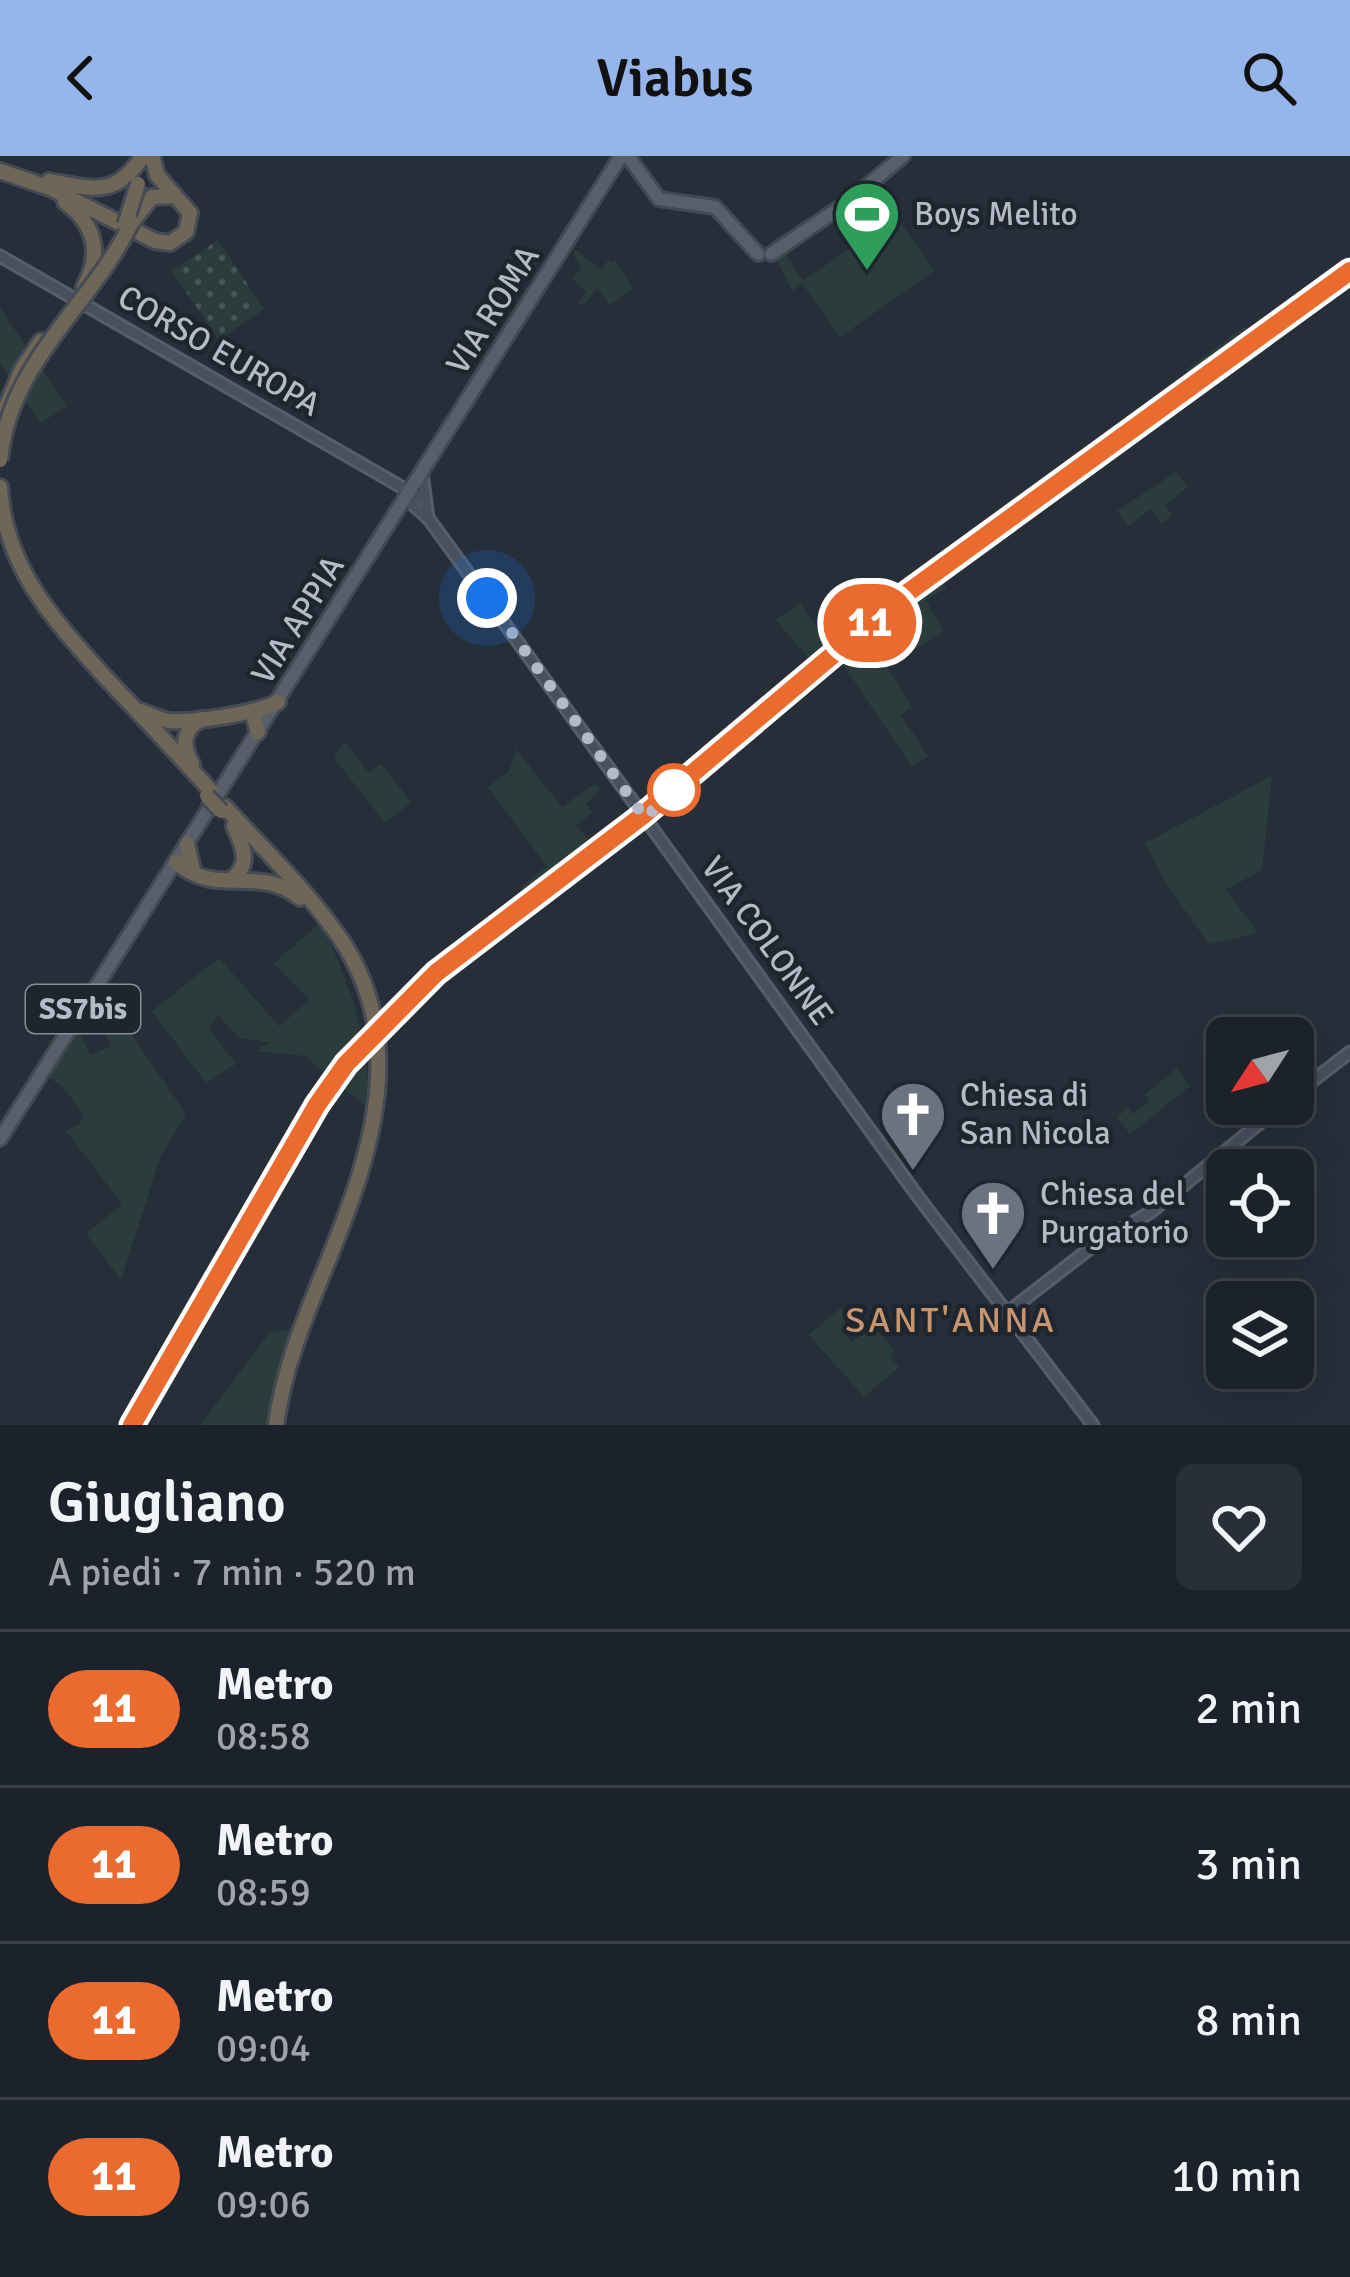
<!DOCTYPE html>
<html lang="it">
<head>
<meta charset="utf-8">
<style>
	:root { --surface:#1c222c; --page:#292f38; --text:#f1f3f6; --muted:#a0a4a9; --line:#3a3f48; --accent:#96b5ea }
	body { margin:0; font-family:Signika,sans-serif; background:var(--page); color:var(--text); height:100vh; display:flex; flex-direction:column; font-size:45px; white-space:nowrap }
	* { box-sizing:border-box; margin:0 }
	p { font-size:39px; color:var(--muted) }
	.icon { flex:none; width:66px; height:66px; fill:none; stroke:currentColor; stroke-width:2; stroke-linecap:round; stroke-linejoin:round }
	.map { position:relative; height:1269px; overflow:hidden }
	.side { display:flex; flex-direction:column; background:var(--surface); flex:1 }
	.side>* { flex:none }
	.badge { padding:0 24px; border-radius:39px; font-size:42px; line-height:78px }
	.needle { width:78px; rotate:234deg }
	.tools { position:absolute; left:1206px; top:861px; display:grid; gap:24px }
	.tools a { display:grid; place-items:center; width:108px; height:108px; border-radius:18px; background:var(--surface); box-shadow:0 12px 48px #0002,0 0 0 3px var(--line); font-size:60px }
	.you { position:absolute; width:60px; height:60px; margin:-30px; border:9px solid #fff; border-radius:50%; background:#1a73e8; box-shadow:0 0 0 18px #1a73e833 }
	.map>.badge { position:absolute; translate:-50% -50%; box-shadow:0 0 0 6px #fff }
	.round { display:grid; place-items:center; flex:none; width:126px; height:126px; border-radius:18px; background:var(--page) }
	.headline { display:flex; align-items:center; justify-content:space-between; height:204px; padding:0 48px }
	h1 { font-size:57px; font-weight:600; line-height:90px }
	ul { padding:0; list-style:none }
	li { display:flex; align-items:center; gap:36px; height:156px; padding:0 48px; border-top:3px solid var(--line) }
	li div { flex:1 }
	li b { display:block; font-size:45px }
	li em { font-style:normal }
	li .badge { min-width:132px; font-weight:700; text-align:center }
	header { display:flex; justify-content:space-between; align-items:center; height:156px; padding:0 48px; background:var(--accent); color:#111; font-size:54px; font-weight:600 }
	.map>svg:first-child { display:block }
</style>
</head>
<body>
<header><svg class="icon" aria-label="back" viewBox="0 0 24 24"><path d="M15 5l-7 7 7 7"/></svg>Viabus<svg class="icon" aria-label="search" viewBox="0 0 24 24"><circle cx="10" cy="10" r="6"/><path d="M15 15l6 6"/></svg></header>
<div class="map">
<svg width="1350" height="1269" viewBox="0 0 1350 1269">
	<defs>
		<pattern id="park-dots" width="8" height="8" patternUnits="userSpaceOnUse" patternTransform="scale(3)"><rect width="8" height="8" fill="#2b3c3d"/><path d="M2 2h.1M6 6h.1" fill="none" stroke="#485658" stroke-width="1.8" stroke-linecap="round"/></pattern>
	</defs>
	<rect width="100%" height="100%" fill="#262e3a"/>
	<!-- grass -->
	<g fill="#2b3c3d">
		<polygon points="896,60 934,115 840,181 802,127 792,135 775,100 782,93 803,125"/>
		<polygon points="576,94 602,114 608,104 611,107 615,103 633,133 610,149 597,132 586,147 577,150 586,136 572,123 581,112 573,99"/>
		<polygon points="0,152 67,250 41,267 0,208"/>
		<polygon points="1245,170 1260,190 1201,235 1186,214"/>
		<polygon points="1176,316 1188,331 1165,349 1172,359 1162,367 1151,353 1128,370 1117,355"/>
		<polygon points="933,415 947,432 926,444 943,475 893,508 880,478 879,455"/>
		<polygon points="800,447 833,496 816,511 776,464"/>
		<polygon points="867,495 879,497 912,551 901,559 928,600 912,611 844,510"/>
		<polygon points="344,585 369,617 381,608 411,646 385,667 334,602"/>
		<polygon points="516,593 562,651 595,628 600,634 586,648 592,657 576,669 595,692 528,742 520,731 547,711 488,631 509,615"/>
		<polygon points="1272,620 1262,714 1226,734 1258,777 1209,788 1167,729 1145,687"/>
		<path d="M321 766C352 834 368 877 369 953L305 900 257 895 269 886 239 882 218 859 209 872 236 908 206 927 152 855 219 802 279 870 310 844 274 807Z"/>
		<polygon points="125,869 186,958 161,999 121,1124 86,1078 122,1048 66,975 79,968 84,959 63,931 45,919 77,873 91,899 111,890 103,872"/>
		<polygon points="1177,912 1190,930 1130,978 1117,961 1128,952 1133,958 1149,946 1145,939"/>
		<polygon points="841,1152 854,1168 844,1177 851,1186 863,1178 860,1173 865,1169 871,1176 876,1173 895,1195 890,1201 899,1211 864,1241 809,1179"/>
		<polygon points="292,1172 267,1269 200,1269 269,1177"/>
	</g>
	<!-- park -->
	<polygon fill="url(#park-dots)" points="218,84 264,153 219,184 172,115"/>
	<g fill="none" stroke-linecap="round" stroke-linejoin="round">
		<defs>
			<g id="secondary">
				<polyline points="0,100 424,344"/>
				<polyline points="422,317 428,362"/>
				<polyline points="411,337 412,348 428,362 458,403 919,1042 1093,1269"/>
				<polyline points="1293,940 1350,896"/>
				<polyline points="1008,1156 1097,1087 1151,1056 1283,948"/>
			</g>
			<g id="primary">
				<polyline points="628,0 659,43 715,51 758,98"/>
				<polyline points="771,98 848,46 903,0"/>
				<polyline points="0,983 621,0"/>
			</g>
			<g id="highway">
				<polyline points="0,15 50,32 155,85 170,87 186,76 190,57 157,19 152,0"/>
				<path d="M49 25C93 33 115 42 143 0"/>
				<path d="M65 46C96 69 102 98 84 131"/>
				<polyline points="132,66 152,41 175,40"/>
				<polyline points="0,265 22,213 41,185"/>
				<path d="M0 331C5 412 53 463 104 520 140 558 176 596 211 635"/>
				<path d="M140 555C149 558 159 563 169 565 194 567 257 557 278 546"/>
				<polyline points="253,559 258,576"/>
				<path d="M192 608C182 590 182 573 202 563"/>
				<path d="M225 651C264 694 307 734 340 782 408 882 373 993 332 1095 309 1152 284 1208 276 1269"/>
				<polyline points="187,688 193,714"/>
				<path d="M176 706C218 743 257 707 300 742"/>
				<path d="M231 724C252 708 243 691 234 670"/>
			</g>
		</defs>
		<!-- secondary casing -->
		<use href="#secondary" stroke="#585e68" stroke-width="15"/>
		<!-- primary casing -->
		<use href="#primary" stroke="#434953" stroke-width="18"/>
		<!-- highway casing -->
		<use href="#highway" stroke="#454b55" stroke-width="20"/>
		<!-- secondary -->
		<use href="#secondary" stroke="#48505d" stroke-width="9"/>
		<!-- primary -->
		<use href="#primary" stroke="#585f6a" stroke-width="12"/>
		<!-- highway -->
		<use href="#highway" stroke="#6f6658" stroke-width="14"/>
		<defs>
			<g id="highway-bridge">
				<polyline points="125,69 138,28"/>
				<path d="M0 304C9 206 91 150 132 66"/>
				<polyline points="207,640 221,655"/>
			</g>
		</defs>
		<!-- highway-bridge casing -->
		<use href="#highway-bridge" stroke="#454b55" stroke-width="20" stroke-linecap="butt"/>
		<!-- highway-bridge -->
		<use href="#highway-bridge" stroke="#6f6658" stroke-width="14"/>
	</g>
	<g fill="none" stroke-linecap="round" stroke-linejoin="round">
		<defs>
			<polyline id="line" points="132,1269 317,949 346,908 436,817 642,660 899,443 1350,115"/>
		</defs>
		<!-- line casing -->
		<use href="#line" stroke="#fff" stroke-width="27"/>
		<!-- line -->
		<use href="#line" stroke="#eb6a2d" stroke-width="18"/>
		<!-- walk -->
		<polyline stroke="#b5bbc6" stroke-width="12" stroke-dasharray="0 21.6" points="487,442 645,662 674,634"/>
	</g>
	<!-- icons -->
	<defs>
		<symbol id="stadium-pin" viewBox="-11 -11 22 30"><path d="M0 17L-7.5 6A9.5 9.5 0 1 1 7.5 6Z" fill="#2e9e5b" stroke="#1f252f"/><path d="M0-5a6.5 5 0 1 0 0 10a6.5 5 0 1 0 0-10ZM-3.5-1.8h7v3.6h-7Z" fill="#fff"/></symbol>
		<symbol id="church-pin" viewBox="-11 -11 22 30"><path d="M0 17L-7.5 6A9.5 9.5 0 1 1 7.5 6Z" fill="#6b7280" stroke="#1f252f"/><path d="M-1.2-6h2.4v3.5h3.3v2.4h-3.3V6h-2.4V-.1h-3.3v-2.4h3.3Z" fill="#fff"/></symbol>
	</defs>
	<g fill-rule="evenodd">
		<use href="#stadium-pin" x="829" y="20" width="76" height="104"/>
		<use href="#church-pin" x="875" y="920" width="76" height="104"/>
		<use href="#church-pin" x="955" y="1019" width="76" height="104"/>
	</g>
	<!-- markers -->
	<circle fill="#fff" stroke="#eb6a2d" stroke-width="6" cx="674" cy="634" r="24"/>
	<g text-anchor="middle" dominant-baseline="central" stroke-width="9" stroke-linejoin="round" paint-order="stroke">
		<!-- shield labels -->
		<rect fill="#1f252f" stroke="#888e99" stroke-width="3" x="26" y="829" width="114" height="48" rx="9"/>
		<g font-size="30" font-weight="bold" fill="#b5bbc6">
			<text x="83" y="853">SS7bis</text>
		</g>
		<!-- poi labels -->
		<g font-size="33" fill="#b5bbc6" stroke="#1f252f" text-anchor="start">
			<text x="914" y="58">Boys Melito</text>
			<text x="960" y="939">Chiesa di<tspan x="960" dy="38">San Nicola</tspan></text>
			<text x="1040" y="1038">Chiesa del<tspan x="1040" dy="38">Purgatorio</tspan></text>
		</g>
		<!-- street labels -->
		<g font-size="33" fill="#b5bbc6" stroke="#1f252f">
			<text transform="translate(493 154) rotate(-58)">VIA ROMA</text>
			<text transform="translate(219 195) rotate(30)">CORSO EUROPA</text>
			<text transform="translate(298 464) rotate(-58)">VIA APPIA</text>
			<text transform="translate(767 785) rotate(54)">VIA COLONNE</text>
		</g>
		<!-- neighbourhood labels -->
		<g font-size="36" letter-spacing="3" fill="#c7966f" stroke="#1f252f">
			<text x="951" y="1164">SANT'ANNA</text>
		</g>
	</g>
</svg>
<div class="tools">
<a><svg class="needle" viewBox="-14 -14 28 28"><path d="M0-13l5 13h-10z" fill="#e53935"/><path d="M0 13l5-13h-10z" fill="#a0a4a9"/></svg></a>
<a><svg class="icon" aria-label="locate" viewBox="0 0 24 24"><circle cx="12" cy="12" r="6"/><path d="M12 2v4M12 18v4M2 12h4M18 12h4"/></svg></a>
<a><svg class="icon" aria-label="layers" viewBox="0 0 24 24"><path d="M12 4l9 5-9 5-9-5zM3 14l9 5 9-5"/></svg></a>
</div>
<div class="you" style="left:487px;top:442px"></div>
<b class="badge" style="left:870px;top:467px;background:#eb6a2d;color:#fff">11</b>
</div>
<section class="side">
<div class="headline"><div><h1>Giugliano</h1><p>A piedi · 7 min · 520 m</p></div><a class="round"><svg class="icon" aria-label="heart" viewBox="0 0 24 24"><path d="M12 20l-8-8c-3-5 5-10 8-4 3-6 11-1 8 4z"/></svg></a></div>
<ul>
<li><span class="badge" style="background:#eb6a2d;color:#fff">11</span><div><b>Metro</b><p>08:58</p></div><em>2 min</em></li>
<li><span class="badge" style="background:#eb6a2d;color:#fff">11</span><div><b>Metro</b><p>08:59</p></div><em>3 min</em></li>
<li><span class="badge" style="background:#eb6a2d;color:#fff">11</span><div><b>Metro</b><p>09:04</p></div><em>8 min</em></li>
<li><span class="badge" style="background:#eb6a2d;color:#fff">11</span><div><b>Metro</b><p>09:06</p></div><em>10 min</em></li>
</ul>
</section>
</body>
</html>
